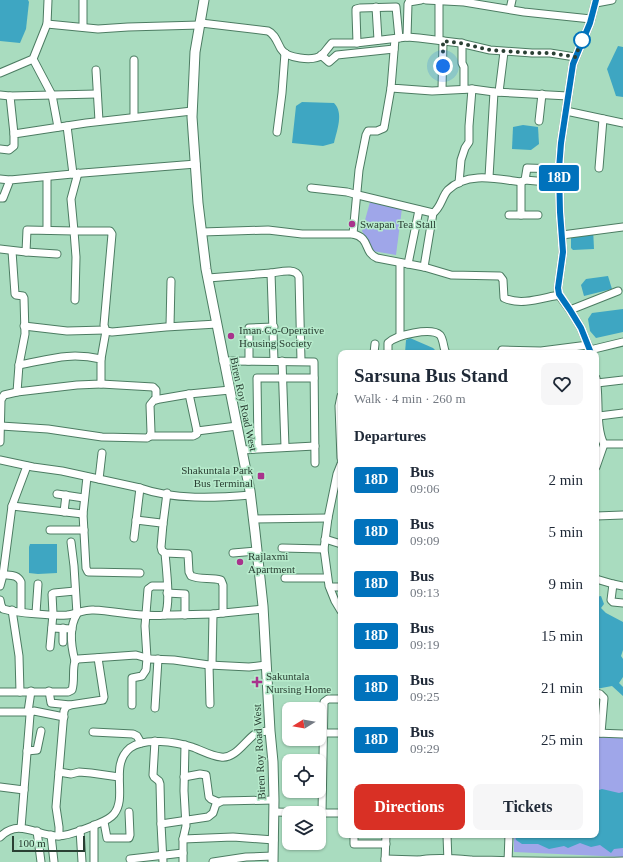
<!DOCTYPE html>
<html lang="en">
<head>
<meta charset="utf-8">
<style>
	:root { --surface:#fff; --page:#f6f6f7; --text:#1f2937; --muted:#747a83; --accent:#d93025 }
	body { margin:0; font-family:"Times New Roman",serif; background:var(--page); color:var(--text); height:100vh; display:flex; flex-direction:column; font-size:15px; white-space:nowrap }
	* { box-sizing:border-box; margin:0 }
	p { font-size:13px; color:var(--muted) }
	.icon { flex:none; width:22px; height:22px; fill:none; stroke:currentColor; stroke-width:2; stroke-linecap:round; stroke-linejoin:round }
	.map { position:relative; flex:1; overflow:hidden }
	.panel { position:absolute; left:338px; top:350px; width:261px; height:488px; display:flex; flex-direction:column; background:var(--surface); border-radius:8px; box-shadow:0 1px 3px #0004 }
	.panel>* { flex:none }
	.badge { padding:0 8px; border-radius:3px; font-size:14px; line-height:26px }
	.needle { width:26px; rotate:259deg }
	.buttons { position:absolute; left:282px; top:702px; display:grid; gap:8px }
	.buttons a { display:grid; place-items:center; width:44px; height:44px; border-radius:8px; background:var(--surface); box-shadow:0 1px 3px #0004; font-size:20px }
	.scale { position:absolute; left:12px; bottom:10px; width:73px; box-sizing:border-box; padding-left:4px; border:2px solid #2a3f33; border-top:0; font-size:11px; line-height:14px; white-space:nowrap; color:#2a3f33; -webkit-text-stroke:3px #b6eacb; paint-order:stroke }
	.you { position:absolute; width:20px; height:20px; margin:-10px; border:3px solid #fff; border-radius:50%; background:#1a73e8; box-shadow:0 0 0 6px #1a73e833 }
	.map>.badge { position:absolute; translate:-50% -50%; box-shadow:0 0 0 2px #fff }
	h2 { padding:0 16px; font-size:15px; line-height:36px }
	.round { display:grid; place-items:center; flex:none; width:42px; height:42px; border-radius:8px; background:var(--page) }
	.headline { display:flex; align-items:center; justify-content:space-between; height:68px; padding:0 16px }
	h1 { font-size:19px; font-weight:700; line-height:30px }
	.cta { display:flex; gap:8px; margin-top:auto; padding:8px 16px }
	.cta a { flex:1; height:46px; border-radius:8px; background:var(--accent); color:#fff; font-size:16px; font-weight:700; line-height:46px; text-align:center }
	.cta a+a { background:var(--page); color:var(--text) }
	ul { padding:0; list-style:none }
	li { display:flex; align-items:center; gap:12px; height:52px; padding:0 16px }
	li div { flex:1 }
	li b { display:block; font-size:15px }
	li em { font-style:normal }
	li .badge { min-width:44px; font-weight:700; text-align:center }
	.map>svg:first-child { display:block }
</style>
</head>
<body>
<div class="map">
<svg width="623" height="862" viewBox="0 0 623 862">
	<rect width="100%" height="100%" fill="#a9dcbf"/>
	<!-- green -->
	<g fill="#9fa6e9">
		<polygon points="370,202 402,208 396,255 373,251 362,231"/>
		<polygon points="596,736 623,736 623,857 514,852 514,835 596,835"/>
	</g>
	<!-- water -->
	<g fill="#3ea6c2">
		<polygon points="0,0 28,0 29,2 26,29 20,43 0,41"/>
		<polygon points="618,46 623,47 623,97 616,96 607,69"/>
		<path d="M302 102 334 103C344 113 337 130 334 143L323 146 292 143 296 106Z"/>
		<polygon points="523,125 538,127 539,144 531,150 512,149 513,127"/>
		<polygon points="593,228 594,249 573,250 571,248 571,230"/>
		<polygon points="608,276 612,289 584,296 581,285 586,279"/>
		<polygon points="623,309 623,332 596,338 590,331 588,319 592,313"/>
		<polygon points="410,338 433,348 438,353 405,353 406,340"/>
		<polygon points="30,544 57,544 57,573 38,574 29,573 29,547"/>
		<polygon points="601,596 604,604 601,608 606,613 623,622 623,650 621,656 623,659 623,677 619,683 623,687 623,696 612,686 596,689 596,597"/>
		<polygon points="602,789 619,793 623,792 623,848 614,849 611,853 600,845 591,847 580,843 568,848 564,846 549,849 538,844 522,844 516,840 515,835 596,835 596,791"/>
	</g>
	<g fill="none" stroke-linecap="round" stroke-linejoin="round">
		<defs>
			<g id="minor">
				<polyline points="426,0 464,2 524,12 591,19"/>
				<polyline points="596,3 612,0"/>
				<polyline points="376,7 378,40"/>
				<polyline points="510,9 512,0"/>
				<path d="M201 23 268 31C275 34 277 42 281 49 286 58 313 62 322 55 325 52 329 46 332 43H356L407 37 419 38 460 43 490 50 532 53H550L575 57"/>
				<polyline points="47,24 98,29 128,27 200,25"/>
				<polyline points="83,27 83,0"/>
				<polyline points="407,37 408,4 409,2 421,0"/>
				<polyline points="395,39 391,88 432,91 472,89 494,92 568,96"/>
				<polyline points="439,40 439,0"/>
				<polyline points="357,43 356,13 356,9 360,8 396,7 399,38"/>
				<polyline points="462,43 462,63 464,67 464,89"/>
				<polyline points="321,55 329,62 337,55 394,49"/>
				<polyline points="33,59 52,95 58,127"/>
				<polyline points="96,70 99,121"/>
				<polyline points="0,73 33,59 47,24 48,0"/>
				<polyline points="442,90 443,41"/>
				<polyline points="499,92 504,52"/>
				<polyline points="0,95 10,96"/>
				<polyline points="566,111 623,123"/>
				<polyline points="134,117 134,60"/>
				<polyline points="539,121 542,94"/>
				<polyline points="67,126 73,174"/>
				<polyline points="277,132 282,93 285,53"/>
				<polyline points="14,134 10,96 97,94"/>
				<polyline points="0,149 9,150 14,146 14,134 86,123 192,111"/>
				<polyline points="599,168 603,119"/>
				<polyline points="78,173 71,199 74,231 110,231 112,234 104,325 106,331 112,332 166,327 217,324"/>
				<polyline points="489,177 494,92"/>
				<polyline points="0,179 10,180"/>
				<polyline points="525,180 559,183"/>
				<polyline points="521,182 521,215"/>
				<polyline points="459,183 461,160 465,148 469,142 469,126 472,89"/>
				<path d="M311 188 347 192 358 195 433 213C441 208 442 196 448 190 467 171 498 179 521 182L525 180 527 168 559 169"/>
				<polyline points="0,198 3,198 10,180 83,173 196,164"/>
				<polyline points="509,215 538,215"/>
				<polyline points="47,230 47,177"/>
				<path d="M202 232 268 230 302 234H353C371 238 363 252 377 258L424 267 451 275 500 276 503 280 504 298C521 306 542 298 559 295"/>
				<polyline points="353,234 359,170 366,135 368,131 377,131 384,128 391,88"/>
				<polyline points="562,235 623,227"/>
				<polyline points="0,249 26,252 27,230 74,231 76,257 75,300"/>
				<polyline points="26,252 57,254"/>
				<polyline points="400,263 400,335"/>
				<polyline points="408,264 419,210"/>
				<polyline points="424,267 433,213"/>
				<path d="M271 273C280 272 296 267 299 277L301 361"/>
				<polyline points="208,278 271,273 274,361"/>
				<polyline points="570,310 618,291"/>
				<polyline points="24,326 67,331 105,330"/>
				<polyline points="170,326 171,281"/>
				<polyline points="590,350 623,342"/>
				<polyline points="374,353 375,344"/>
				<path d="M388 353V343C396 335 431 327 440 335 444 340 443 348 446 353"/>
				<polyline points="501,353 502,350 541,351 588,345"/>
				<polyline points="591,353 581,328 570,310 559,295 558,288 563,252 560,212 559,169 561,143 573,64 590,23 596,0"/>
				<polyline points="101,359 106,331"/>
				<polyline points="223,361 314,362 315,463"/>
				<polyline points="248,361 249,361 249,328 274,327"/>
				<polyline points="282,361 285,447"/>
				<path d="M596 378C600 397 595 427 604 444H623"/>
				<polyline points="597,383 623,380"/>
				<polyline points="101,384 153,387 156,390 156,400"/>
				<polyline points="17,392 19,365"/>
				<polyline points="341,396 339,406 341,458"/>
				<polyline points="599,416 623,413"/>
				<polyline points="1,426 48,429 102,437 147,438 150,436 151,432 150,405 154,400 189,394 230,390"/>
				<polyline points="197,431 237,426"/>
				<polyline points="150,436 193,436 197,434 197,431 189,394"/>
				<path d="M0 442 1 400 4 395 17 392 77 385 101 384V359C69 352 51 359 19 365L25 334 24 298 23 296 16 295 15 294 12 251"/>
				<polyline points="258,448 257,378 314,378"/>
				<polyline points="242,450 315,446"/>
				<path d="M0 460 33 467 62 471 140 488C174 500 215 498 251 495"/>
				<polyline points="341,464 337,474 328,518 324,549 329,586 335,601 341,611"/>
				<polyline points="596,467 604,444"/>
				<polyline points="87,477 83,514 86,568 88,572 140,573"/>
				<polyline points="99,479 102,453"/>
				<polyline points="57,494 84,498"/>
				<polyline points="12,506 83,514"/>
				<polyline points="64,512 66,495"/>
				<polyline points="596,516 623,515"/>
				<polyline points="254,519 328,518"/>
				<path d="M136 520 161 523 163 524 161 547 162 551 165 553 188 554 189 572 191 576C200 580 211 577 221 580L223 585V613"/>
				<polyline points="163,524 167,493"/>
				<polyline points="50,530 84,530"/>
				<polyline points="134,538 140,488"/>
				<polyline points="325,539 341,544"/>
				<path d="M71 542 74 566 77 614C69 627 71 646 75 661"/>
				<polyline points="282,548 324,549"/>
				<polyline points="233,553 257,551"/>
				<path d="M0 574C8 576 17 573 21 582V611"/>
				<polyline points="285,578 327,578"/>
				<polyline points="596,579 613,584 611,600 613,602 623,603"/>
				<polyline points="613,584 623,586"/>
				<polyline points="0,586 3,575 12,506 27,466"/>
				<polyline points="330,587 341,587"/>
				<polyline points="167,593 185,594 185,615"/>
				<path d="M0 600 1 605 3 609C18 613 52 616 67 615 77 614 84 609 94 610 117 611 142 618 165 615 171 604 166 566 165 553"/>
				<polyline points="12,610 19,656 20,692"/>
				<polyline points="36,613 38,584"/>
				<polyline points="165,615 173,615 213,614 263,609"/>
				<polyline points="52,628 72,629"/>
				<polyline points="63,642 63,628"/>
				<polyline points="50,647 53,614 52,594 54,593 75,591"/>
				<polyline points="209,665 210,704"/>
				<polyline points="212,665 213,614"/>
				<polyline points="49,691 51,703 70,705"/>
				<path d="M0 692H68L72 690C75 680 72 670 75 661L78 659 136 655 150 659 174 660 209 665 249 667 266 665"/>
				<polyline points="596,693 600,694 604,698 601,733"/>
				<polyline points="132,705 132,678 142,676 146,670 147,658 145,626 148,589 152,586 167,586"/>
				<polyline points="155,708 158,659"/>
				<polyline points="0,712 31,712"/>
				<polyline points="28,712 31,691"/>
				<polyline points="93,732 133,734 137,736 141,743"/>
				<polyline points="324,733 341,733"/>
				<polyline points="596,733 623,734"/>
				<polyline points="155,741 153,775 154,777 159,781 160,784 161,824"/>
				<polyline points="27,751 37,750 41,731"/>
				<polyline points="59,772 71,774 79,772 91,773 119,777"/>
				<polyline points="184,777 200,774 206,775 209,797 211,799 218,802"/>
				<polyline points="0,787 24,790"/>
				<polyline points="274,812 322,813 324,702 328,699 341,699"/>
				<polyline points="322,813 341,813"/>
				<polyline points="104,822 107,838 129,838 130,835 129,812"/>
				<polyline points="94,825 94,862"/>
				<polyline points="21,828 30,715 31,712 34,711 64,717"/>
				<polyline points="80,830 82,862"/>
				<polyline points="37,831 41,862"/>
				<polyline points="51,835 54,862"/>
				<polyline points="354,835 354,844 386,844"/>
				<polyline points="447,835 448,862"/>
				<polyline points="59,836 59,827 56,807 64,711 66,707 70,705 103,700 104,697 98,658"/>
				<path d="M0 837C19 818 37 836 57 836 70 836 84 829 95 825 102 822 109 820 114 814 128 797 109 765 130 748 144 737 176 742 192 747 201 750 211 756 221 757 235 759 245 741 255 734 259 732 265 731 270 731"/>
				<polyline points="183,839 233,837 274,840"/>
				<polyline points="130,859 183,853"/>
				<polyline points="385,859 418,860"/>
				<polyline points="163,862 161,824 208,817 213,813 216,804 222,801 274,800"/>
				<polyline points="183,862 183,839 186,826 184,791 185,745"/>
				<polyline points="213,862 246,857 273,856"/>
				<polyline points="385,862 386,835"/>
				<path d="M414 862C424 856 459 859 472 860 522 861 573 862 623 861"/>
				<polyline points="508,862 509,835"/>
			</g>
			<polyline id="major" points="204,0 195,52 192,117 198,203 206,269 250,491 255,532 263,606 270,731 273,762 274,800 273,862"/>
		</defs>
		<!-- minor casing -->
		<use href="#minor" stroke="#4c7c62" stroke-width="9"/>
		<!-- major casing -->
		<use href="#major" stroke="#4c7c62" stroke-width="11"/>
		<!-- minor -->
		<use href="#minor" stroke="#fff" stroke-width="7"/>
		<!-- major -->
		<use href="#major" stroke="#fff" stroke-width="9"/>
	</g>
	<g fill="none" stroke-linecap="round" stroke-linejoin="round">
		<defs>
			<polyline id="line" points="591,353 581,328 570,310 559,294 558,288 563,252 560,212 559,169 561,143 573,64 590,23 596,0"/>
		</defs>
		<!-- line casing -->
		<use href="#line" stroke="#fff" stroke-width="9"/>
		<!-- line -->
		<use href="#line" stroke="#0072bc" stroke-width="6"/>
		<!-- walk -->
		<polyline stroke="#2a3f33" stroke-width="4" stroke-dasharray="0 7.2" points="443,66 443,41 460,43 490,50 532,53 550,53 575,57 584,36 582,40"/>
	</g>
	<!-- markers -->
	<circle fill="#fff" stroke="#0072bc" stroke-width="2" cx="582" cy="40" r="8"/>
	<g fill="#a8338c" stroke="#b6eacb" stroke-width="1.5">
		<circle cx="352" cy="224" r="4"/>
		<circle cx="231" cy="336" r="4"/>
		<rect x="257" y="472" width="8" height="8" rx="2"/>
		<circle cx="240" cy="562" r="4"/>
		<path d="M255 676h4v4h4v4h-4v4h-4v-4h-4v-4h4z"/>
	</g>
	<g text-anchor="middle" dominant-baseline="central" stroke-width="3" stroke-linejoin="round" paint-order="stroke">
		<!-- poi labels -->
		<g font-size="11" fill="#2a3f33" stroke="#b6eacb" text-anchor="start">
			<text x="360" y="224">Swapan Tea Stall</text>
			<text x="239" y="330">Iman Co-Operative<tspan x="239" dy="13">Housing Society</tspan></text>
			<text x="253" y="470" text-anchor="end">Shakuntala Park<tspan x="253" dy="13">Bus Terminal</tspan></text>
			<text x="248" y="556">Rajlaxmi<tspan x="248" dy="13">Apartment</tspan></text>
			<text x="266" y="676">Sakuntala<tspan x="266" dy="13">Nursing Home</tspan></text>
		</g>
		<!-- street labels -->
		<g font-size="11" fill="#2a3f33" stroke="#b6eacb">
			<text transform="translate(244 404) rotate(78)">Biren Roy Road West</text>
			<text transform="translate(259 752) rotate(-93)">Biren Roy Road West</text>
		</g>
	</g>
</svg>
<div class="buttons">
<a><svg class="needle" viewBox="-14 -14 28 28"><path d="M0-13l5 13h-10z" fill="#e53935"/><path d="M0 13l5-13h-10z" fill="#747a83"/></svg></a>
<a><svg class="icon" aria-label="locate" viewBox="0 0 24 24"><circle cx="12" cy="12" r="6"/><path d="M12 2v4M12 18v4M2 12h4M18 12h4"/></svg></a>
<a><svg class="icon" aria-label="layers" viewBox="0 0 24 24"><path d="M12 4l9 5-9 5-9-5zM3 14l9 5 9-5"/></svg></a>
</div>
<div class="scale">100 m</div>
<div class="you" style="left:443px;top:66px"></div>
<b class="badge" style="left:559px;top:178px;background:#0072bc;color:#fff">18D</b>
<section class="panel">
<div class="headline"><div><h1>Sarsuna Bus Stand</h1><p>Walk · 4 min · 260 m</p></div><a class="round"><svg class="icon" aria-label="heart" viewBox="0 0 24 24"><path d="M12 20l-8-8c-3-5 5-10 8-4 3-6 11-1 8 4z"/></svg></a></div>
<h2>Departures</h2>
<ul>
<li><span class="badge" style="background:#0072bc;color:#fff">18D</span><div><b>Bus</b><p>09:06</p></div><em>2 min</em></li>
<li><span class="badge" style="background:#0072bc;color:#fff">18D</span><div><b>Bus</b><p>09:09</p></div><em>5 min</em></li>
<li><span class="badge" style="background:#0072bc;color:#fff">18D</span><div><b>Bus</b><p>09:13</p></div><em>9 min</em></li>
<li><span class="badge" style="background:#0072bc;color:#fff">18D</span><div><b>Bus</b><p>09:19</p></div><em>15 min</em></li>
<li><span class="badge" style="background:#0072bc;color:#fff">18D</span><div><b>Bus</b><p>09:25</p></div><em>21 min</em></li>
<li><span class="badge" style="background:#0072bc;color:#fff">18D</span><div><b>Bus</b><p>09:29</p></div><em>25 min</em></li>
</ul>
<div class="cta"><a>Directions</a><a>Tickets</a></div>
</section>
</div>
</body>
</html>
